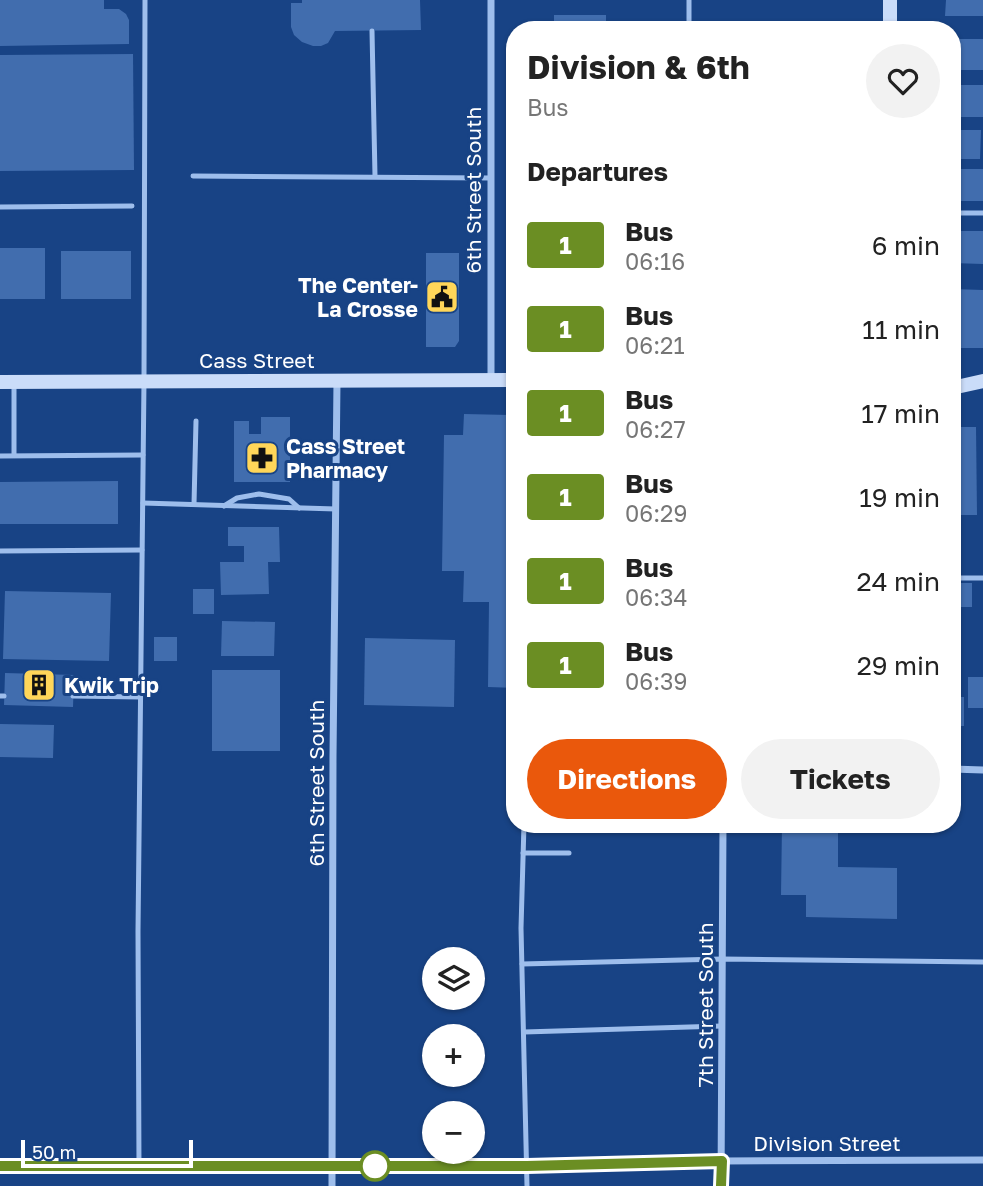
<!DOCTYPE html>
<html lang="en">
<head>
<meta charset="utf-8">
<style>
	:root { --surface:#fff; --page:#f2f2f2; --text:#222; --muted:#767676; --accent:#ea580c }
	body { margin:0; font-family:"Golos Text",sans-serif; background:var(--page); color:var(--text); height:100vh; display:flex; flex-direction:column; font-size:26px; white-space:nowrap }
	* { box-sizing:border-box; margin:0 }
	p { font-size:23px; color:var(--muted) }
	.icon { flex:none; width:38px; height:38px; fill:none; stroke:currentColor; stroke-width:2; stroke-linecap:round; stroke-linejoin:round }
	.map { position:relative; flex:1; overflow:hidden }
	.side { position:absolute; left:506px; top:21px; width:455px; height:812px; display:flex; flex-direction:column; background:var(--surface); border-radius:28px; box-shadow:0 2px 5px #0004 }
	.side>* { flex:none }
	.badge { padding:0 14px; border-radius:5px; font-size:24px; line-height:46px }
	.controls { position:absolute; left:422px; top:947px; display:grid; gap:14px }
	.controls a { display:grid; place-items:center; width:63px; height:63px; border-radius:50%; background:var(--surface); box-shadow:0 2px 5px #0004; font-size:35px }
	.scale { position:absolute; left:21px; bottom:18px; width:172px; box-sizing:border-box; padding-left:7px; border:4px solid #fff; border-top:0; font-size:19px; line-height:24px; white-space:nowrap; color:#fff; -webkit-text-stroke:5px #184385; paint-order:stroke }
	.map>.badge { position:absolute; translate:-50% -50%; box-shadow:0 0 0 4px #fff }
	h2 { padding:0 21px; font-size:26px; line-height:63px }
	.round { display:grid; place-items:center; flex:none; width:74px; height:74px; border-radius:37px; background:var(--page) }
	.overview { display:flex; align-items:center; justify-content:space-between; height:119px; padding:0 21px }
	h1 { font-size:33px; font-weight:700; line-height:52px }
	.button { display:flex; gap:14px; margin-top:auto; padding:14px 21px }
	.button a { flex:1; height:80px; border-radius:42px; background:var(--accent); color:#fff; font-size:28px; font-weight:700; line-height:80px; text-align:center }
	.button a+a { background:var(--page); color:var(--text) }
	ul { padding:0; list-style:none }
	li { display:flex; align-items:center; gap:21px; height:84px; padding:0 21px }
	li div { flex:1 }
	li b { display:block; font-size:26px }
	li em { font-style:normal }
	li .badge { min-width:77px; font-weight:700; text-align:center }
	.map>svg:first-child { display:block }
</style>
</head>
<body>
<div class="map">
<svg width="983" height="1186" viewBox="0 0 983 1186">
	<rect width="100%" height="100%" fill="#184385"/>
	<!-- building -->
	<g fill="#416dae">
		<polygon points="0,0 104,0 104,9 119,9 126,14 129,20 129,44 0,46"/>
		<polygon points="302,0 420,0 421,30 335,31 328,43 321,46 313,46 302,42 294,35 291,27 291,3 302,3"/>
		<polygon points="946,0 983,0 983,16 945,16"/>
		<rect x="554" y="15" width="52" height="15"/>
		<rect x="952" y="39" width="31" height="31"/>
		<polygon points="133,54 134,170 0,171 0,55"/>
		<rect x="952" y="85" width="31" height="32"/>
		<polygon points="952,130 981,130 980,159 952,159"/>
		<rect x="952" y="169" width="31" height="32"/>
		<polygon points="952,231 983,231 983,264 952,263"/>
		<rect x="0" y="248" width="45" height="51"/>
		<rect x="61" y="251" width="70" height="48"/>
		<polygon points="426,253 459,253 459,341 455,347 426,347"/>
		<polygon points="952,289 983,290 983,348 952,348"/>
		<polygon points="464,414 514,415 514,688 488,687 489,602 463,602 464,571 442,571 444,435 463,435"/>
		<polygon points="261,417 290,417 290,482 234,482 234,421 249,421 249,434 261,434"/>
		<polygon points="952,427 976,427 977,515 952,515"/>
		<polygon points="118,481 118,524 0,524 0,482"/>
		<polygon points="228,527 279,527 280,562 268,562 269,594 221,595 220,562 244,562 244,546 228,546"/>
		<polygon points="954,583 972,583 972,607 955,607"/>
		<rect x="193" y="589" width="21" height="25"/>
		<polygon points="5,591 111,593 109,661 3,659"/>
		<polygon points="222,621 275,622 274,656 221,656"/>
		<rect x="154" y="637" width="23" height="24"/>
		<polygon points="365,638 455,640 454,707 364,705"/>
		<rect x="212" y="670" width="68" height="81"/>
		<polygon points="5,673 74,675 73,707 4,705"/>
		<rect x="968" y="677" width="15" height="31"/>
		<rect x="952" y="697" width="12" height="29"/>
		<polygon points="0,724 54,725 53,758 0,757"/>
		<polygon points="782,824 838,824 838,867 897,868 897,919 806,917 806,895 781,895"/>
	</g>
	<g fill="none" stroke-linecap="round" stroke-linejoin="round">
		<!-- lane -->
		<g stroke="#9ebeec" stroke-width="5">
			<polyline points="689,30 689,0"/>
			<polyline points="372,31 375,176"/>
			<polyline points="193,176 491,178"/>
			<polyline points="0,207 132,206"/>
			<polyline points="952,213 983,213"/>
			<polyline points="14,385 14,455"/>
			<polyline points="0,456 143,455"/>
			<polyline points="143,503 336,509"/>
			<polyline points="194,504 196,421"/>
			<polyline points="224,506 237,498 259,494 289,499 299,508"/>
			<polyline points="0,551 142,550"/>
			<polyline points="952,578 983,578"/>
			<polyline points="0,696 4,696"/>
			<polyline points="73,696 140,697"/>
			<polyline points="524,824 521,928 527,1186"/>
			<polyline points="523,853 569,853"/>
			<polyline points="522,964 722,959 983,962"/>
			<polyline points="524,1032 722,1026"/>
			<polyline points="139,1166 138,931 144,381 145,0"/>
		</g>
		<!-- street -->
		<g stroke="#9ebeec" stroke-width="7">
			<polyline points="491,0 491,380"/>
			<polyline points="952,769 983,770"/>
			<polyline points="0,1166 527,1166 722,1161 983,1160"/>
			<polyline points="332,1186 333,757 337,381"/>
			<polyline points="721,1186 723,824"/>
		</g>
		<!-- secondary -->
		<g stroke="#cadcf9" stroke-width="14">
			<polyline points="890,30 890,0"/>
			<polyline points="0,382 514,380"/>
			<polyline points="952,388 983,381"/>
		</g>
	</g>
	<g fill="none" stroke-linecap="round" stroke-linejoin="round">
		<defs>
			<polyline id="line" points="0,1166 527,1166 722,1161 721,1186"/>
		</defs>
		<!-- line casing -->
		<use href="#line" stroke="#fff" stroke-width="16"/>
		<!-- line -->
		<use href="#line" stroke="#6b8e23" stroke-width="10"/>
	</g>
	<!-- icons -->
	<defs>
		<symbol id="civic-square" viewBox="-11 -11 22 22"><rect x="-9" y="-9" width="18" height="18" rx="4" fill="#ffd659" stroke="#184385"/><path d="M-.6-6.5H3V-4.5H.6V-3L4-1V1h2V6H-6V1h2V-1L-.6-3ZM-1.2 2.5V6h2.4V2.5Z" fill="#111"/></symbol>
		<symbol id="pharmacy-square" viewBox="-11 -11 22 22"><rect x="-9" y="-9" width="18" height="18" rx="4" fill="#ffd659" stroke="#184385"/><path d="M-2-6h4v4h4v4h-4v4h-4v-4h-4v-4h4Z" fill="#111"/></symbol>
		<symbol id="building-square" viewBox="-11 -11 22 22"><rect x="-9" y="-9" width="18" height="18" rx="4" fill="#ffd659" stroke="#184385"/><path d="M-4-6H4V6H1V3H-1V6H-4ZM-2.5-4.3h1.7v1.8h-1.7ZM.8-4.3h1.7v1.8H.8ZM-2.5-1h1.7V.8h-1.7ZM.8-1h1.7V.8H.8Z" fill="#111"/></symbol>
	</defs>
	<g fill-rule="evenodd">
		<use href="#civic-square" x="423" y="278" width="38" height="38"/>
		<use href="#pharmacy-square" x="243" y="439" width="38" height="38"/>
		<use href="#building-square" x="20" y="666" width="38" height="38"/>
	</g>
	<!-- markers -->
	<circle fill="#fff" stroke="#6b8e23" stroke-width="3.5" cx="375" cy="1166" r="14"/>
	<g text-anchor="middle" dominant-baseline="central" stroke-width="6" stroke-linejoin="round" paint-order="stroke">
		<!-- street labels -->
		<g font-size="21" fill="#fff" stroke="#184385">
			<text transform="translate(473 190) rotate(-90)">6th Street South</text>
			<text x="257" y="360">Cass Street</text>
			<text transform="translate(316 783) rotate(-90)">6th Street South</text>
			<text transform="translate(705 1005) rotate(-90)">7th Street South</text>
			<text x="827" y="1143">Division Street</text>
		</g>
		<!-- poi labels -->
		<g font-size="21" font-weight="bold" fill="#fff" stroke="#184385" text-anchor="start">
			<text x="418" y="285" text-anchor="end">The Center-<tspan x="418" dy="24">La Crosse</tspan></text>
			<text x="286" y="446">Cass Street<tspan x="286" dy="24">Pharmacy</tspan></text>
			<text x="64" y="685">Kwik Trip</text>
		</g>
	</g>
</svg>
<div class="controls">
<a><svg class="icon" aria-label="layers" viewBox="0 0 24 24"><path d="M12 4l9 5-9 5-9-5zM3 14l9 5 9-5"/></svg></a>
<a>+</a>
<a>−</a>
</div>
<div class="scale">50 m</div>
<section class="side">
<div class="overview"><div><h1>Division &amp; 6th</h1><p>Bus</p></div><a class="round"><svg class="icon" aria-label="heart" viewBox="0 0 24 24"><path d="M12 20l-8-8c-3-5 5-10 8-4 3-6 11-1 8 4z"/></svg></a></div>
<h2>Departures</h2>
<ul>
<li><span class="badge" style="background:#6b8e23;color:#fff">1</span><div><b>Bus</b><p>06:16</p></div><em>6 min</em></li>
<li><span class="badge" style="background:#6b8e23;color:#fff">1</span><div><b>Bus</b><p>06:21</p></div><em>11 min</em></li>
<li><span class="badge" style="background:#6b8e23;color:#fff">1</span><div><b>Bus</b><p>06:27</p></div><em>17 min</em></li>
<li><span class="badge" style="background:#6b8e23;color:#fff">1</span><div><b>Bus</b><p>06:29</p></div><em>19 min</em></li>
<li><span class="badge" style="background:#6b8e23;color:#fff">1</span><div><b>Bus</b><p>06:34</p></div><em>24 min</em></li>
<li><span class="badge" style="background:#6b8e23;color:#fff">1</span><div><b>Bus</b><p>06:39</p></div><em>29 min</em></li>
</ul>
<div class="button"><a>Directions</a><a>Tickets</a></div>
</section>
</div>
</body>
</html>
